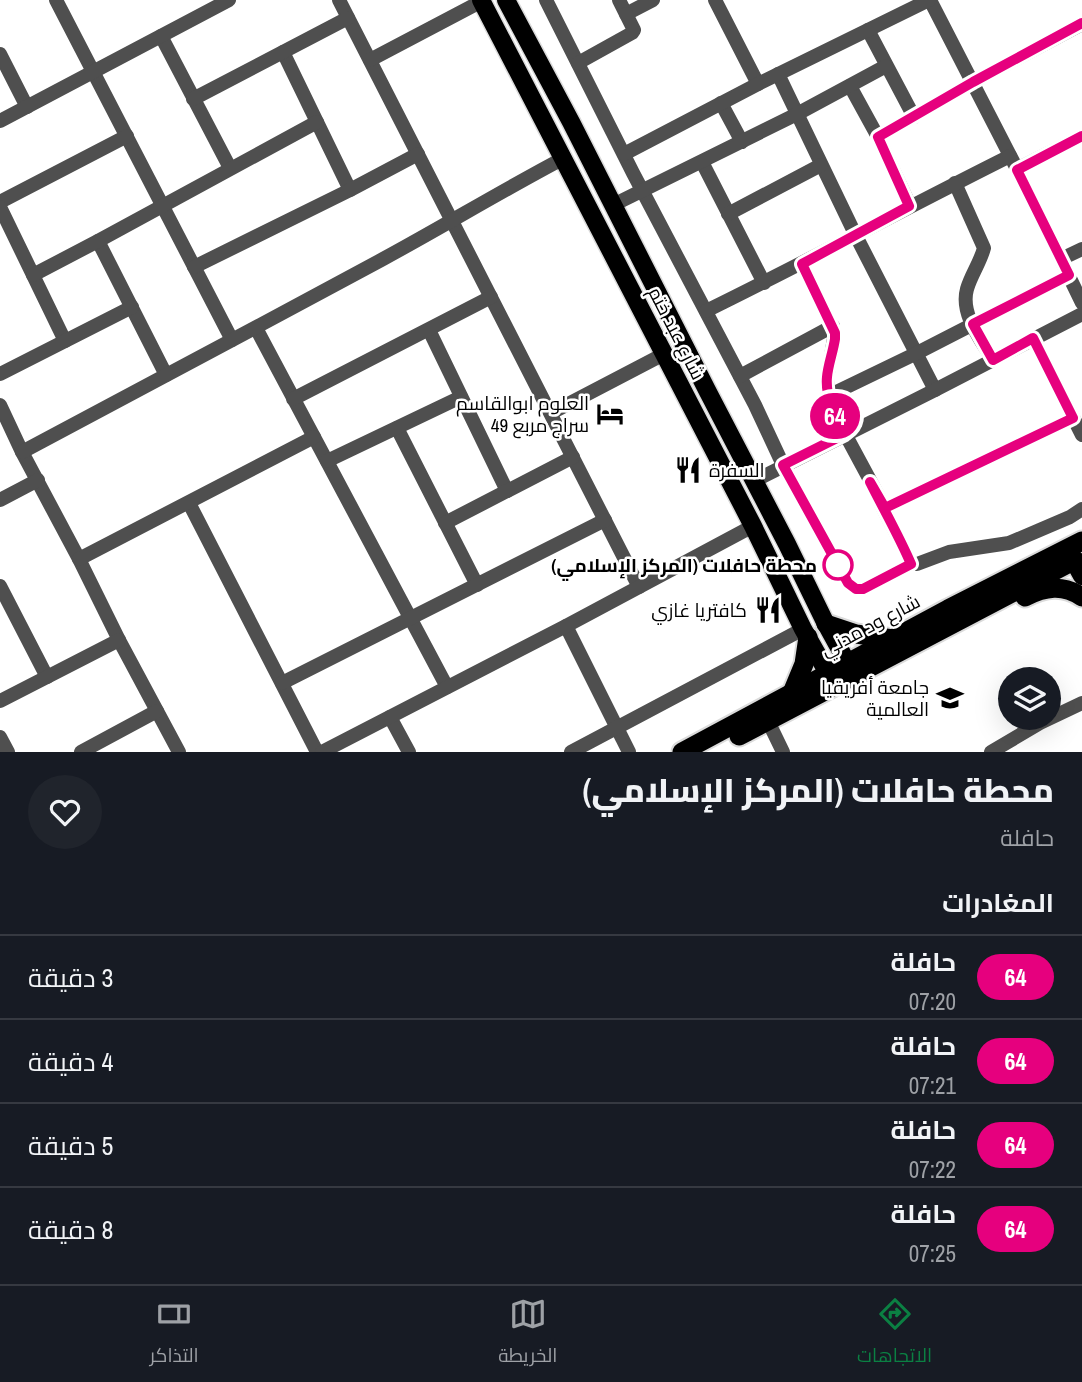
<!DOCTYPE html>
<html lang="ar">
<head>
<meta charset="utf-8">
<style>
	:root { --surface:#171b24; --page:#20242c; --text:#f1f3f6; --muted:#9ea1a6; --line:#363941; --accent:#0b8043 }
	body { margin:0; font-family:"Archivo Narrow",Cairo,sans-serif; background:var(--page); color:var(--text); direction:rtl; height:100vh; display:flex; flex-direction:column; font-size:26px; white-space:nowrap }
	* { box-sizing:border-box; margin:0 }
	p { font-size:23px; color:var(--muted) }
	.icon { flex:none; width:38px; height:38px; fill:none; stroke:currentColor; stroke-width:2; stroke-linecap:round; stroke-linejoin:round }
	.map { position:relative; height:752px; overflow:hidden; direction:ltr }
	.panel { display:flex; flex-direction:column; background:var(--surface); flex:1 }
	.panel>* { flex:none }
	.badge { padding:0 14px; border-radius:23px; font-size:24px; line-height:46px }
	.buttons { position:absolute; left:998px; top:667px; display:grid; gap:14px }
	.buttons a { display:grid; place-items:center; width:63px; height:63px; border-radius:50%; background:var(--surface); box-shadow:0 7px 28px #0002; font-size:35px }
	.map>.badge { position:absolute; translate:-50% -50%; box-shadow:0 0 0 4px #fff }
	h2 { padding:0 28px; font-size:26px; line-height:63px }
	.round { display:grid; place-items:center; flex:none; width:74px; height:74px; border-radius:37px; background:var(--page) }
	.summary { display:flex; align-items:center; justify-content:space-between; height:119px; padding:0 28px }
	h1 { font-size:33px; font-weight:800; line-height:52px }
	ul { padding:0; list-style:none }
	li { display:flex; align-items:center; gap:21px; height:84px; padding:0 28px; border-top:2px solid var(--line) }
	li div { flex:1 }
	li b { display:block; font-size:26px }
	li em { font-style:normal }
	li .badge { min-width:77px; font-weight:700; text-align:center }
	.tab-bar { display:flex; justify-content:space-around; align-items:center; height:98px; border-top:2px solid var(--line); background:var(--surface); font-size:19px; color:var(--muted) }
	.tab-bar a { display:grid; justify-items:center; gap:4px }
	.tab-bar .active { color:var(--accent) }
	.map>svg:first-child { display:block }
</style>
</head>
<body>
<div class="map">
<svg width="1082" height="752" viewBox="0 0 1082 752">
	<rect width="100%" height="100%" fill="#fff"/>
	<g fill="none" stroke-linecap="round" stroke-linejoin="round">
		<defs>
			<g id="major">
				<polyline points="481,0 753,526 803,629 834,684"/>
				<polyline points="506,0 571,122 708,392 787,544 826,624 854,675"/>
				<polyline points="1067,549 1082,576"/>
			</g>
			<g id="highway">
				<path d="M1025 597C1045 587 1063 584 1082 597"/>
				<polyline points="826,624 856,634 893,639"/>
				<polyline points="792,693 804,664 808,637"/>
				<polyline points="739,736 1075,560"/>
				<polyline points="682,752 948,609 1082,541"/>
			</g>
		</defs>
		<!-- major casing -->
		<use href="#major" stroke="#dbdbdb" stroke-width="21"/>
		<!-- highway casing -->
		<use href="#highway" stroke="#dbdbdb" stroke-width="23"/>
		<!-- minor -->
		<g stroke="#4f4f4f" stroke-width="14">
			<polyline points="56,0 232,340"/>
			<polyline points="339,0 639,587"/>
			<polyline points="546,0 633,173 755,405 783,465 848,583 856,589 863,589 911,564"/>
			<polyline points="619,0 626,14 653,0"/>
			<polyline points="715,0 758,84"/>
			<polyline points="930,0 1017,169 1082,303"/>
			<polyline points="868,30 914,117"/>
			<polyline points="161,36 230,168"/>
			<polyline points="283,52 350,190"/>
			<polyline points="0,54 27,107"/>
			<polyline points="370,60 482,1"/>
			<polyline points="578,63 632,33 634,30 626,14"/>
			<polyline points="778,74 855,234 935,390"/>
			<polyline points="850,86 878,137 910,206"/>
			<polyline points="193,99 348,18"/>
			<polyline points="721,103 742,142"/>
			<polyline points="0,121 229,0"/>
			<polyline points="878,137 973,82 1082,24"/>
			<polyline points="624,154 758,84 929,0"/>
			<polyline points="702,162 764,283"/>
			<polyline points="1017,169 1082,136"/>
			<path d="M955 183 984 248C980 263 971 275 967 289 960 314 981 340 993 360"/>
			<polyline points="0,202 127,136"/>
			<polyline points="613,205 797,114 886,66"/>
			<polyline points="0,207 65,341"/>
			<polyline points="728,214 821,165"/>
			<polyline points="98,241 166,375"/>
			<polyline points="1061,259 1082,249"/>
			<polyline points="802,264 835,333 827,378 828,396 836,417 885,508 1073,418"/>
			<polyline points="194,267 350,190 418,154"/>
			<polyline points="33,275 98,241 317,122"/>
			<path d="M706 311C808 261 908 207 1010 156"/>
			<polyline points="256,328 447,687"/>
			<polyline points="429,330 507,491"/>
			<polyline points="1033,338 1082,435"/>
			<polyline points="0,374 132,307"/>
			<polyline points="740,376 833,326"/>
			<polyline points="828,396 917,353 1069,275"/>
			<polyline points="293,399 491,297"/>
			<polyline points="0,405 22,452 79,559 119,640 179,752"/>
			<polyline points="551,413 664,354"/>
			<polyline points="397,428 477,585"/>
			<path d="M22 452C143 387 263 324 383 259 444 226 503 190 564 158"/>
			<polyline points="327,461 461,397"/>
			<polyline points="754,481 935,390 1082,314"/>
			<polyline points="0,500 38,480"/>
			<path d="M880 502C890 523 902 543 911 564H917L949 552 1009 543 1070 517 1082 509"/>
			<polyline points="189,503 317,752"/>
			<polyline points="445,523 573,457"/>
			<polyline points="79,559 314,437"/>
			<polyline points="0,586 47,677"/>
			<polyline points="566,626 629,752"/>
			<polyline points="282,683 605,520"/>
			<polyline points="0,701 119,640"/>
			<polyline points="390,717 409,752"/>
			<polyline points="768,721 783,752"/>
			<polyline points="0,737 8,752"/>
			<polyline points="81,752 157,711"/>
			<polyline points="322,752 566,626 753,526"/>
			<polyline points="571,752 803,629"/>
			<polyline points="991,752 1040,723 1082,703"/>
		</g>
		<!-- major -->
		<use href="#major" stroke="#000" stroke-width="18"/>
		<!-- highway -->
		<use href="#highway" stroke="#000" stroke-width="19"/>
	</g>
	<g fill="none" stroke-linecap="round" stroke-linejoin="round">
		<defs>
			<path id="line" d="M1082 23 973 82 878 137 909 206 802 264 835 333V339C833 352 828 365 827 377 825 398 836 417 845 434L783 465 848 583 856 589H863L911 564C899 536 884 510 870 482L885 508 1073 418 1033 338 993 360 973 324 1069 275 1017 170 1082 136"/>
		</defs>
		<!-- line casing -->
		<use href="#line" stroke="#fff" stroke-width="16"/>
		<!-- line -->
		<use href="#line" stroke="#e6007e" stroke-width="10"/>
	</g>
	<!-- icons -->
	<defs>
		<symbol id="hotel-bare" viewBox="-9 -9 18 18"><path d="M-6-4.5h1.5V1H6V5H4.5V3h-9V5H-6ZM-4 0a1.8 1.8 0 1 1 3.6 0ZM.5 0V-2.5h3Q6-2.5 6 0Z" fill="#000" stroke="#fff" stroke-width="2.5" paint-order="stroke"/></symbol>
		<symbol id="restaurant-bare" viewBox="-9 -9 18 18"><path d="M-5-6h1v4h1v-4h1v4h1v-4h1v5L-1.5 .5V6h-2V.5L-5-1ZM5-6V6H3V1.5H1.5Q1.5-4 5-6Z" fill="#000" stroke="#fff" stroke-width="2.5" paint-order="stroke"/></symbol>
		<symbol id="university-bare" viewBox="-9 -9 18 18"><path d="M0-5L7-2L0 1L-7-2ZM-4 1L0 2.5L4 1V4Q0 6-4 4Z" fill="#000" stroke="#fff" stroke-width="2.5" paint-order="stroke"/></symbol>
	</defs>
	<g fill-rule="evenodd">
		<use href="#hotel-bare" x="591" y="395" width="38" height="38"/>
		<use href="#restaurant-bare" x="669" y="451" width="38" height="38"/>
		<use href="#restaurant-bare" x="749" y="591" width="38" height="38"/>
		<use href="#university-bare" x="931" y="679" width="38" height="38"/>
	</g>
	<!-- markers -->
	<circle fill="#fff" stroke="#e6007e" stroke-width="3.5" cx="838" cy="565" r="14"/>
	<g text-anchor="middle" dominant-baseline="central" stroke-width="5" stroke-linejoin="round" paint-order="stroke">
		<!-- street labels -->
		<g font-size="19" fill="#000" stroke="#fff">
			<text transform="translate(677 333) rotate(63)">شارع عبد ختم</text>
			<text transform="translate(870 625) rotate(-28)">شارع ود مدني</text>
		</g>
		<!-- poi labels -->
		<g font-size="19" fill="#000" stroke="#fff" text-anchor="end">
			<text x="589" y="403">العلوم ابوالقاسم<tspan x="589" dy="22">سراج مربع 49</tspan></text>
			<text x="709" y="470" text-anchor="start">السفرة</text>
			<text x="747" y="610">كافتريا غازي</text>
			<text x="929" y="687">جامعة أفريقيا<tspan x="929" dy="22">العالمية</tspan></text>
		</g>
		<!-- stop labels -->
		<g font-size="19" font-weight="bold" fill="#000" stroke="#fff" text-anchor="end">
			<text x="817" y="565">محطة حافلات (المركز الإسلامي)</text>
		</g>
	</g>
</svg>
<div class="buttons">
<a><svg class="icon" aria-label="layers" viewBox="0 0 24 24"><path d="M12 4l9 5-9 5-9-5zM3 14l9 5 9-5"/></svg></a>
</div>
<b class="badge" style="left:835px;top:416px;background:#e6007e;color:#fff">64</b>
</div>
<section class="panel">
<div class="summary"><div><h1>محطة حافلات (المركز الإسلامي)</h1><p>حافلة</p></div><a class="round"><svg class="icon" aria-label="heart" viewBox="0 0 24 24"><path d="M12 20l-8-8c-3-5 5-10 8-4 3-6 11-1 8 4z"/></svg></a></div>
<h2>المغادرات</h2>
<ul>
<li><span class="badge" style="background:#e6007e;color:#fff">64</span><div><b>حافلة</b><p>07:20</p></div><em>3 دقيقة</em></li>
<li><span class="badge" style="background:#e6007e;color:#fff">64</span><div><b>حافلة</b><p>07:21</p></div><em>4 دقيقة</em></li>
<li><span class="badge" style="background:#e6007e;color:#fff">64</span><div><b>حافلة</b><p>07:22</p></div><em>5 دقيقة</em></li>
<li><span class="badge" style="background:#e6007e;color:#fff">64</span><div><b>حافلة</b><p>07:25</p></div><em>8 دقيقة</em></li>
</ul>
</section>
<nav class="tab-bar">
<a class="active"><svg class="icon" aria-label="directions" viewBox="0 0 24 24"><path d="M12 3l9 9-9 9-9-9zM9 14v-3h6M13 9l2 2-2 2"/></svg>الاتجاهات</a>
<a><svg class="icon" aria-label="map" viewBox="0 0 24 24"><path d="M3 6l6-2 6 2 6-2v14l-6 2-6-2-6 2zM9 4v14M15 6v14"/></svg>الخريطة</a>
<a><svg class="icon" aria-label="tickets" viewBox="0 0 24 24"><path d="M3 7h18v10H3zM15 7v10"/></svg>التذاكر</a>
</nav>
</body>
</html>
